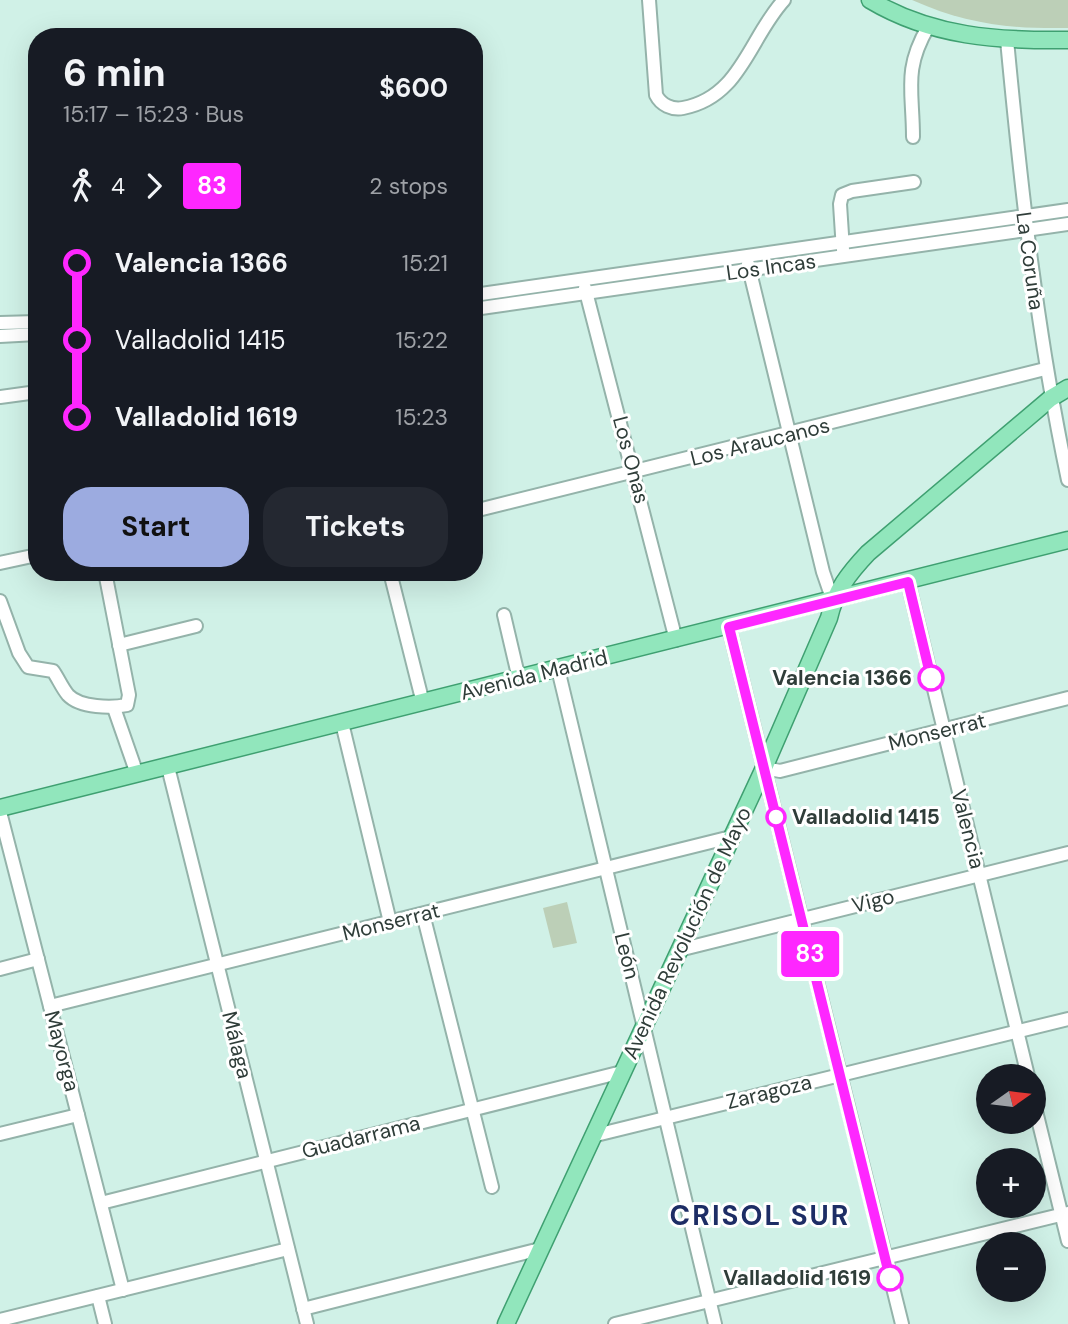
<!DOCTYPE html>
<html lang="en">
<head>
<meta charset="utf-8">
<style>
	:root { --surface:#171b24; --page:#242831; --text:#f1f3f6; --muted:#9ea1a6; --accent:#9cabe0 }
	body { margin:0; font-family:"DM Sans",sans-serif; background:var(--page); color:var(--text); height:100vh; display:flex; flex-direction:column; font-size:26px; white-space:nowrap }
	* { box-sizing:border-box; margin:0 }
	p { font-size:23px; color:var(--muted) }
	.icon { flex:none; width:38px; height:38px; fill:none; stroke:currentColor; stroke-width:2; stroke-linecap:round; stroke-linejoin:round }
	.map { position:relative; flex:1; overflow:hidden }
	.drawer { position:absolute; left:28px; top:28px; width:455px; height:553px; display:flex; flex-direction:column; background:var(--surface); border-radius:28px; box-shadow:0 7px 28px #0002 }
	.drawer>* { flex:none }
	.badge { padding:0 14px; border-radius:5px; font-size:24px; line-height:46px }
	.needle { width:46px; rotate:76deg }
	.buttons { position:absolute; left:976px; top:1064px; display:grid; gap:14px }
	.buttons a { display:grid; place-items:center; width:70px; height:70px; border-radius:50%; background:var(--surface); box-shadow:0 7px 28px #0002; font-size:35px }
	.map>.badge { position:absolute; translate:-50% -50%; box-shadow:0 0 0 4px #fff }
	.legs { display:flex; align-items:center; gap:10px; height:77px; padding:0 35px; font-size:23px }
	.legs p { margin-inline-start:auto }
	.headline { display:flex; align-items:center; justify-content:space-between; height:119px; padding:0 35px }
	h1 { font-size:38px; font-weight:700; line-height:52px }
	.cta { display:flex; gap:14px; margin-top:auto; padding:14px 35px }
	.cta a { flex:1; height:80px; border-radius:28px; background:var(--accent); color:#111; font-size:28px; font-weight:700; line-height:80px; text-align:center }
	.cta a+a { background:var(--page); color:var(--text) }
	ul { padding:0 35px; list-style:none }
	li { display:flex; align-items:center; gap:24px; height:77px; font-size:26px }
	li i { display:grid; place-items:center; width:10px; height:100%; margin:0 9px; background:currentColor }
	li i::after { content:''; width:18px; height:18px; margin:-9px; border:5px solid; border-radius:50%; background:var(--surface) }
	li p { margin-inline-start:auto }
	li:first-child i { background:linear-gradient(#0000 50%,currentColor 0) }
	li:last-child i { background:linear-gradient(currentColor 50%,#0000 0) }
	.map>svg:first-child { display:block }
</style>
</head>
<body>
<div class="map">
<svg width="1068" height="1324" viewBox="0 0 1068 1324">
	<rect width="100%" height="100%" fill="#d0f1e7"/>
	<!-- green -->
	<g fill="#bccfb7">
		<path d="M912 0H1068V28C1009 29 966 24 912 0Z"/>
		<polygon points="567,902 577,943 553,948 543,908"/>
	</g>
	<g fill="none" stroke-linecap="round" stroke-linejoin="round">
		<defs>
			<g id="minor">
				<path d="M649 0 656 95C661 105 672 110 683 108 741 97 749 38 784 0"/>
				<path d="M1007 40C1021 188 1037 334 1068 480"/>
				<path d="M913 137C913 91 903 70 928 27"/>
				<polyline points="843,250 840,204 842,195 852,191 914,182"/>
				<polyline points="748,264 823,572 833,601"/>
				<polyline points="585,288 676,640"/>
				<polyline points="474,295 1068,210"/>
				<polyline points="474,309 1068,224"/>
				<polyline points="0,323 37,322"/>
				<polyline points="0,336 37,334"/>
				<polyline points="0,397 37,392"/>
				<polyline points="474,511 1045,369"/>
				<polyline points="0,563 37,555"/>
				<polyline points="223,572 225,572"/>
				<polyline points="390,572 423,703"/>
				<polyline points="908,582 1028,1076"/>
				<path d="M0 601 19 653 28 667 53 671C58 678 62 688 68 695 80 708 112 708 127 705L129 695 105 572"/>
				<polyline points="504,615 519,679"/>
				<polyline points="729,627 902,1324"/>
				<polyline points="119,645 196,626"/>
				<polyline points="558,669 715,1324"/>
				<polyline points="114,708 137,774"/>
				<polyline points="342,723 390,922"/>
				<polyline points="168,767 307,1324"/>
				<polyline points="764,768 780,771 1068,698"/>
				<polyline points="0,812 123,1290"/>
				<polyline points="423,914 492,1187"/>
				<polyline points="679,950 1068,853"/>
				<polyline points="0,969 38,959"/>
				<polyline points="50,1006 731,837"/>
				<polyline points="1034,1103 1068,1241"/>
				<polyline points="0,1134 78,1115"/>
				<polyline points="592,1136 1068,1019"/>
				<polyline points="101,1203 622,1072"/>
				<polyline points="98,1296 105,1324"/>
				<polyline points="303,1309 540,1249"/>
				<polyline points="0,1320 288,1249"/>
				<polyline points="615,1324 1068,1213"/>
			</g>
			<g id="major">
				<path d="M870 0C932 37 998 41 1068 40"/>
				<polyline points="0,808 1068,540"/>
				<path d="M506 1324 764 768 829 618C835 591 849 573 868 553L1051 398 1068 388"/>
			</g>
		</defs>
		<!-- minor casing -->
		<use href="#minor" stroke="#94b3aa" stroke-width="16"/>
		<!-- major casing -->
		<use href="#major" stroke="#3fa071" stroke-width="19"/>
		<!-- minor -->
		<use href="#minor" stroke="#fff" stroke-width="12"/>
		<!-- major -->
		<use href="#major" stroke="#91e6bc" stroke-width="16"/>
	</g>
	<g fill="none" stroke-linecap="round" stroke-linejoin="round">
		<defs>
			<polyline id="line-1" points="890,1278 729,627 908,582 931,678"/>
		</defs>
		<!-- line-1 casing -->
		<use href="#line-1" stroke="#fff" stroke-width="16"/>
		<!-- line-1 -->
		<use href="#line-1" stroke="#fe27ff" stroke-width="10"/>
	</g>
	<!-- markers -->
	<g fill="#fff" stroke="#fe27ff" stroke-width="3.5">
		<circle cx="931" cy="678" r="12"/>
		<circle cx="776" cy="817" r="9"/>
		<circle cx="890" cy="1278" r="12"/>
	</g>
	<g text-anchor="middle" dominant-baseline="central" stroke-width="6" stroke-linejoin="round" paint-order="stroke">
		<!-- street labels -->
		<g font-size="21" fill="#2f3d39" stroke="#fff">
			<text transform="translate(1030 261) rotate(82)">La Coruña</text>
			<text transform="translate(771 267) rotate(-8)">Los Incas</text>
			<text transform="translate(760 442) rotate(-14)">Los Araucanos</text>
			<text transform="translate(631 460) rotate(75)">Los Onas</text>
			<text transform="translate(534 675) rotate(-14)">Avenida Madrid</text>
			<text transform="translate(937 732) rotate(-14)">Monserrat</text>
			<text transform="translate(968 829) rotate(76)">Valencia</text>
			<text transform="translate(873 901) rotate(-14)">Vigo</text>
			<text transform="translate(391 922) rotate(-14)">Monserrat</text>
			<text transform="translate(687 933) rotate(-65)">Avenida Revolución de Mayo</text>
			<text transform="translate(627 956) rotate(76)">León</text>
			<text transform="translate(237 1045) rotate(76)">Málaga</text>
			<text transform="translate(62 1051) rotate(75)">Mayorga</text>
			<text transform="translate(769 1092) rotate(-14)">Zaragoza</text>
			<text transform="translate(361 1137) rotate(-14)">Guadarrama</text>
		</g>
		<!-- stop labels -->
		<g font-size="21" font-weight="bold" fill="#2f3d39" stroke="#fff" text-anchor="end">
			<text x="912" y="678">Valencia 1366</text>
			<text x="792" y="817" text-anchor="start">Valladolid 1415</text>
			<text x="871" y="1278">Valladolid 1619</text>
		</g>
		<!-- district labels -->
		<g font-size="28" font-weight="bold" letter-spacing="2" fill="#1d2d65" stroke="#fff">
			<text x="760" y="1215">CRISOL SUR</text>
		</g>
	</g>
</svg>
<div class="buttons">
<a><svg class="needle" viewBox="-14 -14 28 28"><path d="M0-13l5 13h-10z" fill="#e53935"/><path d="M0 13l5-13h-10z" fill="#9ea1a6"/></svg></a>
<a>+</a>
<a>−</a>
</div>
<b class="badge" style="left:810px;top:954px;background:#fe27ff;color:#fff">83</b>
<section class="drawer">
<div class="headline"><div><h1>6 min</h1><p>15:17 – 15:23 · Bus</p></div><b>$600</b></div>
<div class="legs"><svg class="icon" aria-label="walk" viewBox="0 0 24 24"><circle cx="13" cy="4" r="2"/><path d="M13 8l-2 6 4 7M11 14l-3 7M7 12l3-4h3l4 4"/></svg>4<svg class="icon" aria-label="forward" viewBox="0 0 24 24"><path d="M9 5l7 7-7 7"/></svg><b class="badge" style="background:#fe27ff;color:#fff">83</b><p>2 stops</p></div>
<ul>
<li><i style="color:#fe27ff"></i><b>Valencia 1366</b><p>15:21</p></li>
<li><i style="color:#fe27ff"></i><span>Valladolid 1415</span><p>15:22</p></li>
<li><i style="color:#fe27ff"></i><b>Valladolid 1619</b><p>15:23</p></li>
</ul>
<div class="cta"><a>Start</a><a>Tickets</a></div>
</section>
</div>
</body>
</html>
